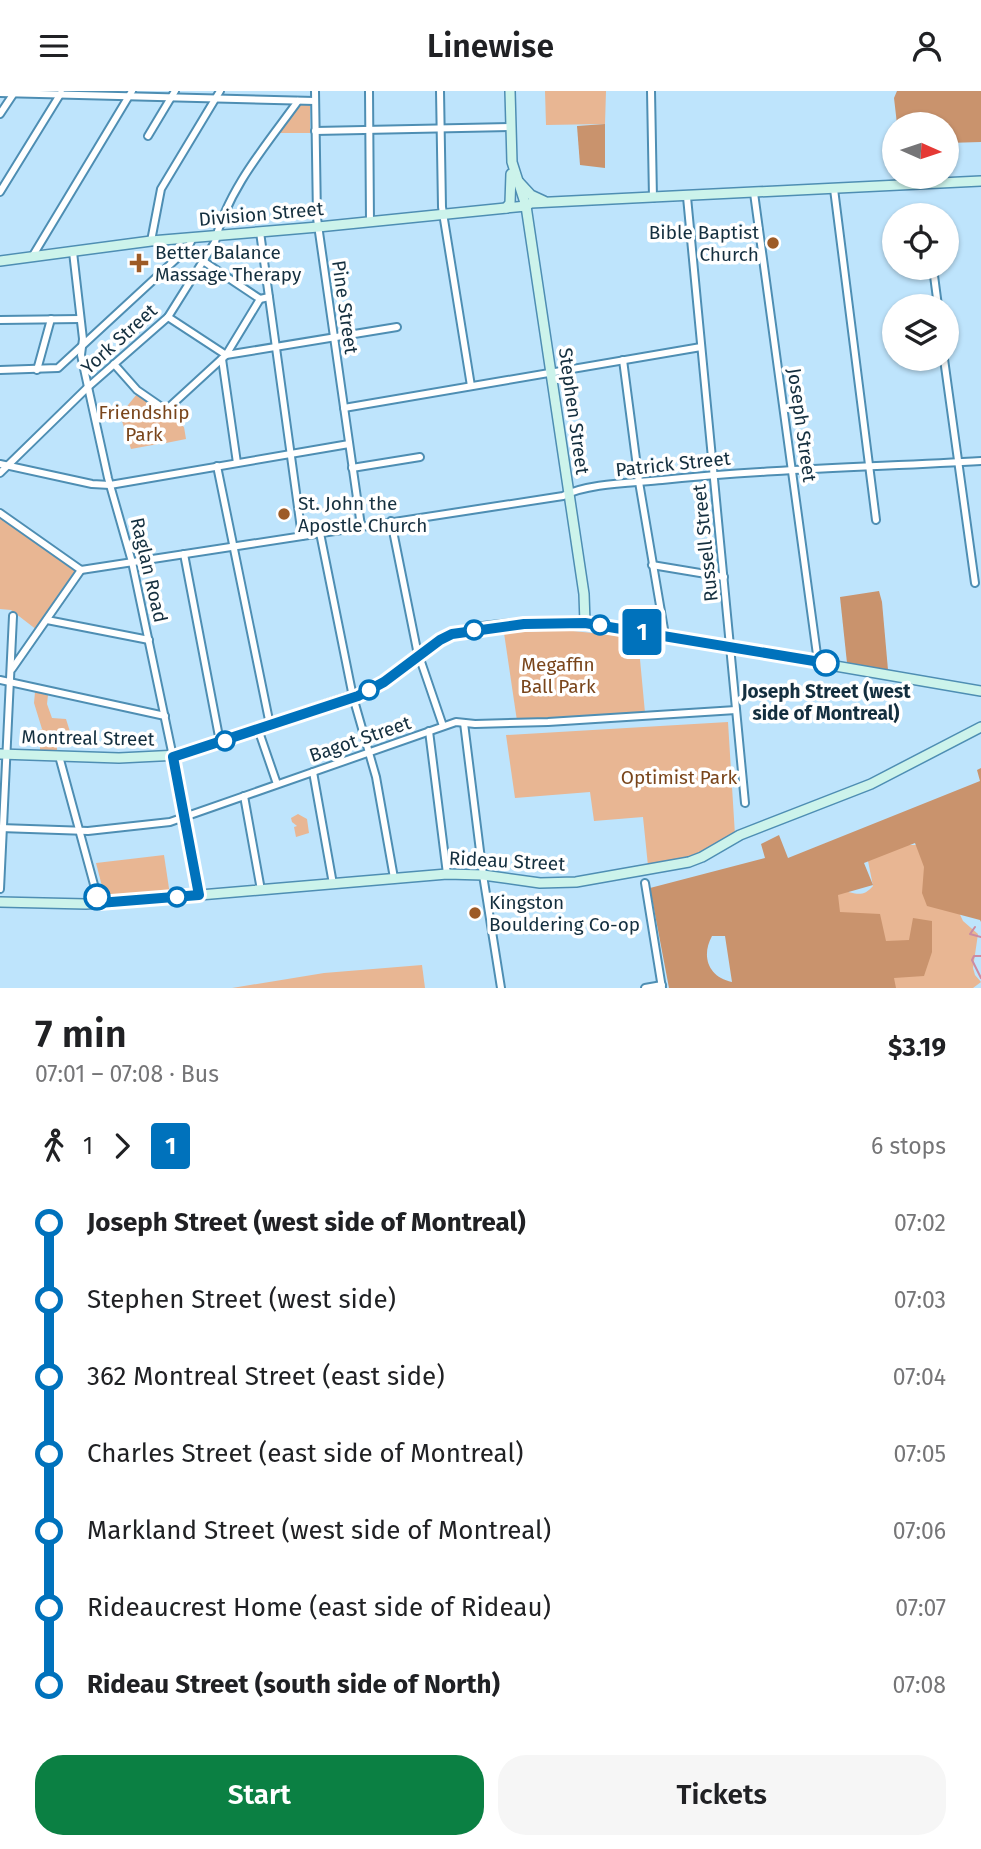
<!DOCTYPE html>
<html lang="en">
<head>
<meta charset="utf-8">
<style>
	:root { --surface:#fff; --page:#f6f6f6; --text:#202124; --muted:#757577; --accent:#0b8043 }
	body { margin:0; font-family:"Fira Sans",sans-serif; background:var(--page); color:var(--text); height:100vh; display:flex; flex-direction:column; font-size:26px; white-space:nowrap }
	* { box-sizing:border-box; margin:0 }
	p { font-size:23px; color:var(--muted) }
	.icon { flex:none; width:38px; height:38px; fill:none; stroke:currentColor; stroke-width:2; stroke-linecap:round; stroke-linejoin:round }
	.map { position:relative; height:897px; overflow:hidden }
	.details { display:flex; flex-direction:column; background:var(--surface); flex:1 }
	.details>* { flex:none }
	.badge { padding:0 14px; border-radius:5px; font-size:24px; line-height:46px }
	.needle { width:46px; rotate:93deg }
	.fabs { position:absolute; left:882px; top:21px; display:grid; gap:14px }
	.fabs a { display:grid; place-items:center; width:77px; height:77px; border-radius:50%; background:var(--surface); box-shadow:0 2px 5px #0004; font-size:35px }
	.map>.badge { position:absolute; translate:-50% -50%; box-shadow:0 0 0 4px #fff }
	.legs { display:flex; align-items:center; gap:10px; height:77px; padding:0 35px; font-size:23px }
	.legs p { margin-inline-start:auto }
	.head { display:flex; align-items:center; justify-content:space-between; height:119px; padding:0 35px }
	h1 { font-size:38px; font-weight:600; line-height:52px }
	.cta { display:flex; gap:14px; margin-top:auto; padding:14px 35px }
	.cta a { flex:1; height:80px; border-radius:28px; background:var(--accent); color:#fff; font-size:28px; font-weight:600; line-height:80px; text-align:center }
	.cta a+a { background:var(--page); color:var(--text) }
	ul { padding:0 35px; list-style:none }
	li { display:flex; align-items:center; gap:24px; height:77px; font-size:26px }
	li i { display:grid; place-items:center; width:10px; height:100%; margin:0 9px; background:currentColor }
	li i::after { content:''; width:18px; height:18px; margin:-9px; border:5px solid; border-radius:50%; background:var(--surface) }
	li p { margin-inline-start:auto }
	li:first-child i { background:linear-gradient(#0000 50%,currentColor 0) }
	li:last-child i { background:linear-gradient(currentColor 50%,#0000 0) }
	header { display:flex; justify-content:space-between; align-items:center; height:91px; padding:0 35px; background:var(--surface); font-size:32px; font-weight:600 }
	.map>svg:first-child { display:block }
</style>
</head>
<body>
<header><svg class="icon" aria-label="menu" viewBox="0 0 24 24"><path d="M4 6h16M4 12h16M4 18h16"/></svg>Linewise<svg class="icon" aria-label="person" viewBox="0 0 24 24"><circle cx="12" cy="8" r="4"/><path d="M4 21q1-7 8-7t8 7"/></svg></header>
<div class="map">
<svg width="981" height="897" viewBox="0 0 981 897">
	<rect width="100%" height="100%" fill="#bee4fc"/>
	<!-- green -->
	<g fill="#e8b693">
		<polygon points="545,0 606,0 605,33 546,34"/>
		<polygon points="300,13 310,14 310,42 278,42"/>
		<polygon points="137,303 184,336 186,348 166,352 165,346 158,347 158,353 131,358 120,324"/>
		<polygon points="0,424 76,479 37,539 11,519 0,518"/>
		<polygon points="564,539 638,547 645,622 517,630 504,542"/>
		<polygon points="35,601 48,604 47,613 52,627 66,628 71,644 57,643 57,661 40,660 40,639 42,638 34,612"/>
		<polygon points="728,631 735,744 684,769 648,775 643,726 594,730 590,701 515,707 506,644"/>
		<polygon points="298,723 307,728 309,742 296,746 294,736 297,735 292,731 291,727"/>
		<path d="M904 754H936L955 813 963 830 978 843 973 877 975 884 981 891 973 897H842L816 802C824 801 832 800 840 800 855 801 862 808 873 795L867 765Z"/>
		<polygon points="164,764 170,804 105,807 96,772"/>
		<polygon points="422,874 425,897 232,897 324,882"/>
	</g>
	<!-- forest -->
	<g fill="#c9936d" fill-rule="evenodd">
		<polygon points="897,0 981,0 981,51 947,52 947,33 897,33 894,7"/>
		<polygon points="605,33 605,77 580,74 577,35"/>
		<polygon points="879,500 882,511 888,579 847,572 840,506"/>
		<path d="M981 677V831L980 829 927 815 922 802 924 776 915 752 864 772 873 794 838 804 840 821 880 823 886 850 909 849 913 827 932 830V861L924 885 894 887 896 897H669L650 797 765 767 761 753 779 744 788 767 980 690 977 679ZM712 845H725L732 891C708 886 701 865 712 845Z"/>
	</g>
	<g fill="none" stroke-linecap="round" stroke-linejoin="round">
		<!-- stream -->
		<g stroke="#cb8ba2" stroke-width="2">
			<polyline points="975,836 970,843 981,846"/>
			<polyline points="981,865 974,865 972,869 981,887"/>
		</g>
		<defs>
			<g id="street">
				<polyline points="315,0 317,127 361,435"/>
				<polyline points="369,0 370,131"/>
				<polyline points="440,0 442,116 471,295"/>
				<polyline points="651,0 653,107"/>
				<polyline points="0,2 315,10"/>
				<polyline points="0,23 14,2"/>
				<polyline points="315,40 511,36"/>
				<polyline points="148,45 175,0"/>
				<polyline points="834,98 876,429"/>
				<polyline points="0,101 61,2"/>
				<polyline points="754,102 818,571"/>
				<polyline points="687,106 745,712"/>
				<polyline points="260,141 302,445"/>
				<polyline points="151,150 161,98 220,0"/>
				<polyline points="73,161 83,248 81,264 108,387 132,471 172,661 199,805"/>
				<polyline points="32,166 132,0"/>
				<polyline points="203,170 260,208"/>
				<polyline points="933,177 938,215"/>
				<polyline points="168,226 226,264 397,236"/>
				<polyline points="0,229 80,228"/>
				<polyline points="222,268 237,372"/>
				<polyline points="944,268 975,492"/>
				<polyline points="623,269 639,391 665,544"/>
				<polyline points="114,273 137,299 166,319 226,264 260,208 269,206"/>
				<polyline points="0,279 58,277 188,157 193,146"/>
				<polyline points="37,279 51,228"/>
				<polyline points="344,317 701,256"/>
				<polyline points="0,373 92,393 110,394 349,353"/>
				<polyline points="217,375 270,634"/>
				<polyline points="352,377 420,366"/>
				<path d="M0 382 88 296 168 226 215 151C227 99 267 53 298 10"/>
				<polyline points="0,422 81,479"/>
				<polyline points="391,430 417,559 443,635"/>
				<polyline points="320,442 353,606 376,686 394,787"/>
				<polyline points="184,463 220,651"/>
				<polyline points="652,474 724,486"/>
				<path d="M81 479 563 405C588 392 633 392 662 389 768 378 875 376 981 370"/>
				<polyline points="47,529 149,549"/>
				<polyline points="12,578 81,479"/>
				<polyline points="0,589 165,625"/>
				<polyline points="464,632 483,784 501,897"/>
				<polyline points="258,638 277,693"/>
				<polyline points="429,640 447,783"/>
				<polyline points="59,665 99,812"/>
				<polyline points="313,681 333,793"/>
				<polyline points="244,705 261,799"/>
				<polyline points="0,737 88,740 170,731 456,631 475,633 548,631 736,619"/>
				<polyline points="645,792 662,897"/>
				<polyline points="0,798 13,525"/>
				<polyline points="645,897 662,894"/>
			</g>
			<g id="secondary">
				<polyline points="510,0 512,71 526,115 584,503 585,532"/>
				<polyline points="519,91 531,104 544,110"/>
				<polyline points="506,117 510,112 511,83"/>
				<polyline points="0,170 151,150 318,136 526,115 531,112 981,90"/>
				<path d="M0 663 119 667 179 664 367 600C395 585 416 561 444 547 478 529 546 533 585 532L981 600"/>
				<polyline points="0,811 86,813 117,811 447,783 483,784 540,792 576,791 689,771 702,766 740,744 871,693 981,636"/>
			</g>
		</defs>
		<!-- street casing -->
		<use href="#street" stroke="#4e8eb3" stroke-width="10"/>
		<!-- secondary casing -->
		<use href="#secondary" stroke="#4e8eb3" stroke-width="12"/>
		<!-- street -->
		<use href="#street" stroke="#fff" stroke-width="6"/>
		<!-- secondary -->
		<use href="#secondary" stroke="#ccf3eb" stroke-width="9"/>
	</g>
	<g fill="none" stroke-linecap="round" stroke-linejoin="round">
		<defs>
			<polyline id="line-1" points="97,806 99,812 199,804 173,666 358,605 384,591 440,549 452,543 524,533 585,532 826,572"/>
		</defs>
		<!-- line-1 casing -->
		<use href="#line-1" stroke="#fff" stroke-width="16"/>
		<!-- line-1 -->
		<use href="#line-1" stroke="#0072bc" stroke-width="10"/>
	</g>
	<!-- markers -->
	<g fill="#9d5b27" stroke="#fff" stroke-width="2.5">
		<circle cx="773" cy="152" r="7"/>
		<path d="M135.5 161.5h7v7h7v7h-7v7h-7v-7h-7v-7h7z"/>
		<circle cx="284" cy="423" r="7"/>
		<circle cx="475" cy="822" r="7"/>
	</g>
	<g fill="#fff" stroke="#0072bc" stroke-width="3.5">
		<circle cx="600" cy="534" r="9"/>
		<circle cx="474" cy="539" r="9"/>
		<circle cx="826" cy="572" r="12"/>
		<circle cx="369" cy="599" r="9"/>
		<circle cx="225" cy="650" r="9"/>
		<circle cx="97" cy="806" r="12"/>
		<circle cx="177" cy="806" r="9"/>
	</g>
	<g text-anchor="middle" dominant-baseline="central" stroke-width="7" stroke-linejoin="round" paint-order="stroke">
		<!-- street labels -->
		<g font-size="19" fill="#142f3f" stroke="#fff">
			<text transform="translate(261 123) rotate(-5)">Division Street</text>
			<text transform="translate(345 216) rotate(82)">Pine Street</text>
			<text transform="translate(119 248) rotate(-42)">York Street</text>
			<text transform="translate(574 320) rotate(82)">Stephen Street</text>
			<text transform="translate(802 334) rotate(82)">Joseph Street</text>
			<text transform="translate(673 373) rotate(-6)">Patrick Street</text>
			<text transform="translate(705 452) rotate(-96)">Russell Street</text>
			<text transform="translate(149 479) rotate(77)">Raglan Road</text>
			<text transform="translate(88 647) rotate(1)">Montreal Street</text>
			<text transform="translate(360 648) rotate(-19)">Bagot Street</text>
			<text transform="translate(507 770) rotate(3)">Rideau Street</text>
		</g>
		<!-- poi labels -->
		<g font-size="19" fill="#142f3f" stroke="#fff" text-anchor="start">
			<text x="759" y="141" text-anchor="end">Bible Baptist<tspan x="759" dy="22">Church</tspan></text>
			<text x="155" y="161">Better Balance<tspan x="155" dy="22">Massage Therapy</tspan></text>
			<text x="298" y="412">St. John the<tspan x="298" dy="22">Apostle Church</tspan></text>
			<text x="489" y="811">Kingston<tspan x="489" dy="22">Bouldering Co-op</tspan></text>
		</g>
		<!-- park labels -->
		<g font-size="19" fill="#79451b" stroke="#fff">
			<text x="144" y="321">Friendship<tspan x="144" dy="22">Park</tspan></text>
			<text x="558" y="573">Megaffin<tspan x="558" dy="22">Ball Park</tspan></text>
			<text x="679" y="686">Optimist Park</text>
		</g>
		<!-- stop labels -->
		<g font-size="19" font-weight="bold" fill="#142f3f" stroke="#fff">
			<text x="826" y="600">Joseph Street (west<tspan x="826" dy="22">side of Montreal)</tspan></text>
		</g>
	</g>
</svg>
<div class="fabs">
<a><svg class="needle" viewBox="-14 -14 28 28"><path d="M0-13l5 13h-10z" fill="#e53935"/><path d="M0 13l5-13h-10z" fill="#757577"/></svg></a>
<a><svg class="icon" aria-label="locate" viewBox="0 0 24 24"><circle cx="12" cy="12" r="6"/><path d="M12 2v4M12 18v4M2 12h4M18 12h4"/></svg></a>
<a><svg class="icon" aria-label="layers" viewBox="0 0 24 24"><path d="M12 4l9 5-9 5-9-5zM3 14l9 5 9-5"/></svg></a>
</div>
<b class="badge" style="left:642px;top:541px;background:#0072bc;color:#fff">1</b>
</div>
<section class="details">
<div class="head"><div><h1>7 min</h1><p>07:01 – 07:08 · Bus</p></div><b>$3.19</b></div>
<div class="legs"><svg class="icon" aria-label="walk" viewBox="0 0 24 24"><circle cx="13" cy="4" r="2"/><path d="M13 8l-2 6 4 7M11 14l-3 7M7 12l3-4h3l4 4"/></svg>1<svg class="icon" aria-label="forward" viewBox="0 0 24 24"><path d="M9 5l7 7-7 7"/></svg><b class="badge" style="background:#0072bc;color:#fff">1</b><p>6 stops</p></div>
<ul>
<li><i style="color:#0072bc"></i><b>Joseph Street (west side of Montreal)</b><p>07:02</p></li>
<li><i style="color:#0072bc"></i><span>Stephen Street (west side)</span><p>07:03</p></li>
<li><i style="color:#0072bc"></i><span>362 Montreal Street (east side)</span><p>07:04</p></li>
<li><i style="color:#0072bc"></i><span>Charles Street (east side of Montreal)</span><p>07:05</p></li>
<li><i style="color:#0072bc"></i><span>Markland Street (west side of Montreal)</span><p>07:06</p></li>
<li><i style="color:#0072bc"></i><span>Rideaucrest Home (east side of Rideau)</span><p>07:07</p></li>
<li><i style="color:#0072bc"></i><b>Rideau Street (south side of North)</b><p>07:08</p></li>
</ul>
<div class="cta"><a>Start</a><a>Tickets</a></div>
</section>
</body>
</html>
